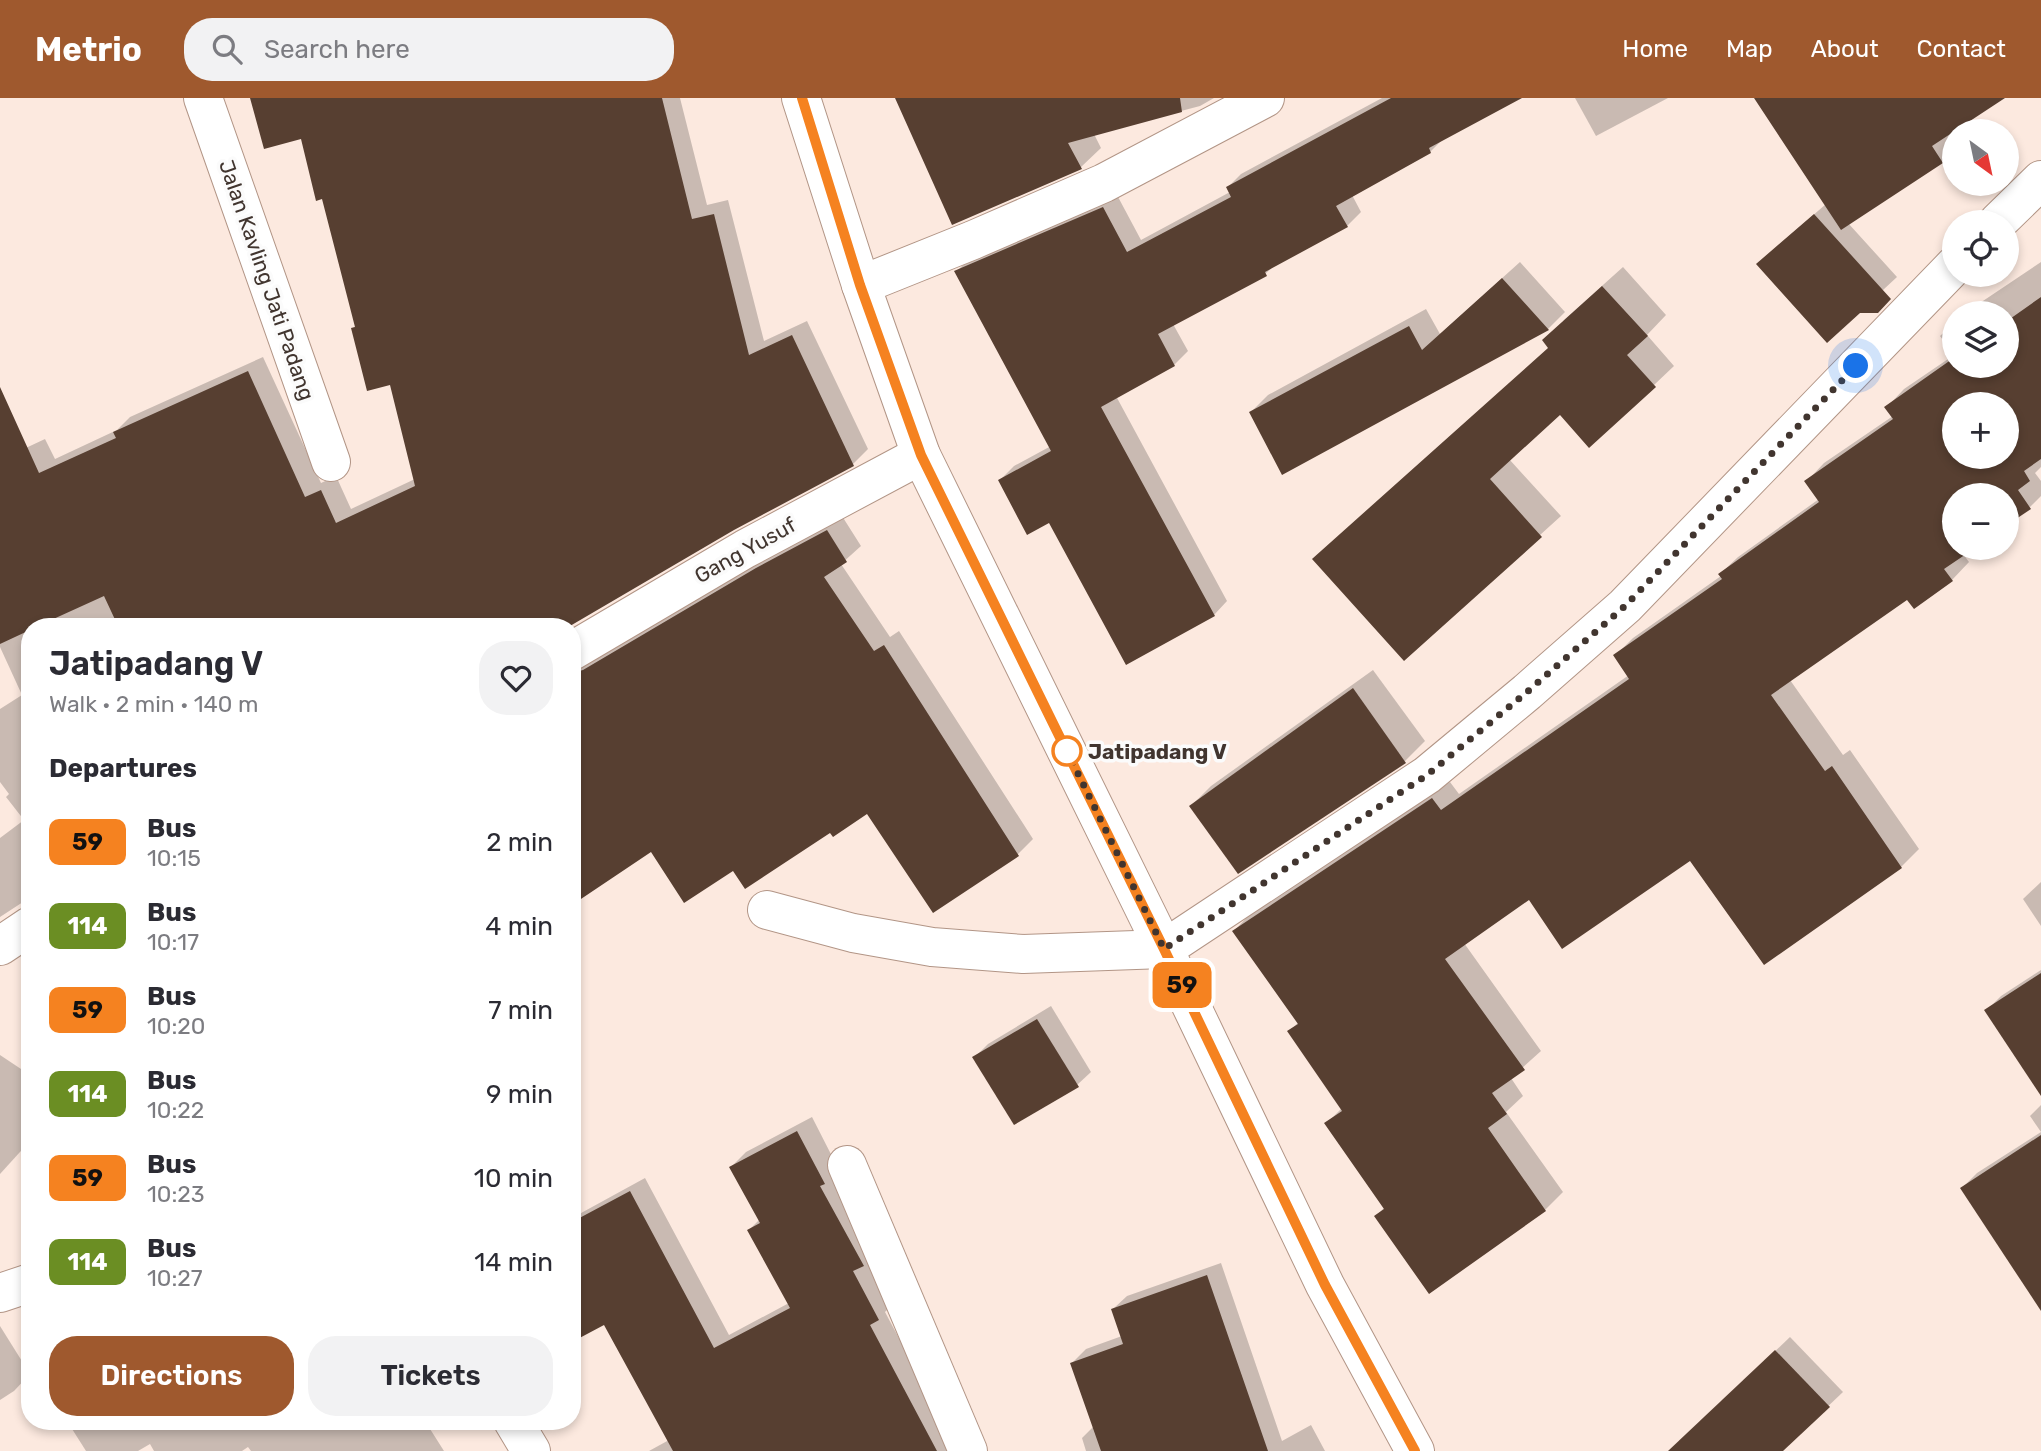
<!DOCTYPE html>
<html lang="en">
<head>
<meta charset="utf-8">
<style>
	:root { --surface:#fff; --page:#f2f2f3; --text:#2b2b33; --muted:#7c7c81; --accent:#9f592e }
	body { margin:0; font-family:Rubik,sans-serif; background:var(--page); color:var(--text); height:100vh; display:flex; flex-direction:column; font-size:26px; white-space:nowrap }
	* { box-sizing:border-box; margin:0 }
	p { font-size:23px; color:var(--muted) }
	.icon { flex:none; width:38px; height:38px; fill:none; stroke:currentColor; stroke-width:2; stroke-linecap:round; stroke-linejoin:round }
	.map { position:relative; flex:1; overflow:hidden }
	.sheet { position:absolute; left:21px; top:520px; width:560px; height:812px; display:flex; flex-direction:column; background:var(--surface); border-radius:28px; box-shadow:0 4px 10px #0003 }
	.sheet>* { flex:none }
	.badge { padding:0 14px; border-radius:10px; font-size:24px; line-height:46px }
	.needle { width:46px; rotate:147deg }
	.buttons { position:absolute; left:1942px; top:21px; display:grid; gap:14px }
	.buttons a { display:grid; place-items:center; width:77px; height:77px; border-radius:50%; background:var(--surface); box-shadow:0 4px 10px #0003; font-size:35px }
	.you { position:absolute; width:35px; height:35px; margin:-18px; border:5px solid #fff; border-radius:50%; background:#1a73e8; box-shadow:0 0 0 10px #1a73e833 }
	.map>.badge { position:absolute; translate:-50% -50%; box-shadow:0 0 0 4px #fff }
	h2 { padding:0 28px; font-size:26px; line-height:63px }
	.round { display:grid; place-items:center; flex:none; width:74px; height:74px; border-radius:28px; background:var(--page) }
	.overview { display:flex; align-items:center; justify-content:space-between; height:119px; padding:0 28px }
	h1 { font-size:33px; font-weight:600; line-height:52px }
	.cta { display:flex; gap:14px; margin-top:auto; padding:14px 28px }
	.cta a { flex:1; height:80px; border-radius:28px; background:var(--accent); color:#fff; font-size:28px; font-weight:600; line-height:80px; text-align:center }
	.cta a+a { background:var(--page); color:var(--text) }
	ul { padding:0; list-style:none }
	li { display:flex; align-items:center; gap:21px; height:84px; padding:0 28px }
	li div { flex:1 }
	li b { display:block; font-size:26px }
	li em { font-style:normal }
	li .badge { min-width:77px; font-weight:700; text-align:center }
	header { display:flex; align-items:center; gap:42px; box-sizing:border-box; height:98px; padding:0 35px; background:var(--accent); color:#fff }
	header strong { font-size:33px }
	nav { display:flex; gap:38px; margin-inline-start:auto; font-size:24px }
	.search { width:490px; height:63px; background:var(--page); display:flex; align-items:center; gap:18px; box-sizing:border-box; padding:0 24px; border-radius:28px; color:var(--muted); font-size:26px }
	.map>svg:first-child { display:block }
</style>
</head>
<body>
<header>
<strong>Metrio</strong>
<div class="search"><svg class="icon" aria-label="search" viewBox="0 0 24 24"><circle cx="10" cy="10" r="6"/><path d="M15 15l6 6"/></svg>Search here</div>
<nav><a>Home</a><a>Map</a><a>About</a><a>Contact</a></nav>
</header>
<div class="map">
<svg width="2041" height="1353" viewBox="0 0 2041 1353">
	<rect width="100%" height="100%" fill="#fce9df"/>
	<!-- shadow -->
	<g fill="#0003" fill-rule="evenodd">
		<polygon points="252,0 680,0 707,107 728,102 764,243 807,223 868,351 853,366 733,431 567,528 30,528 30,805 23,804 0,819 0,740 24,722 6,699 9,696 0,684 0,611 22,597 0,549 0,362 45,341 55,361 117,332 130,319 263,259 321,385 336,378 351,411 415,381 391,285 353,230 357,227 323,99 302,39"/>
		<polygon points="897,0 1214,0 1200,8 1094,36 1101,50 1081,69 953,125"/>
		<polygon points="1382,0 1518,0 1445,39 1430,54 1352,97 1361,114 1347,128 1276,166 1265,176 1173,226 1188,253 1174,267 1116,298 1227,503 1214,517 1050,423 1000,382 1014,368 1051,348 956,174 970,160 1117,97 1141,142 1230,94 1228,89 1241,76"/>
		<polygon points="1575,0 1668,0 1596,38"/>
		<polygon points="1756,0 2002,0 1951,33 1955,38 1955,50 1942,63 1848,125 1897,179 1883,192 1772,153 1826,106"/>
		<polygon points="1520,164 1565,214 1548,231 1283,374 1251,314 1268,297 1426,211 1440,236"/>
		<path d="M2041 164V369L2035 375 2041 383V398L2030 409 2007 397H1955V450H1971L1963 456 1969 464 1952 482 1908 499 1790 582 1843 657 1850 652 1919 751 1901 769 1764 865 1691 760 1529 800 1464 845 1541 953 1511 980 1523 998 1506 1014 1563 1094 1545 1112 1430 1194 1376 1118 1385 1109 1326 1026 1342 1010 1289 933 1299 924 1234 833 1251 815 1450 684 1459 696 1629 577 1615 558 1633 540 1721 478 1720 476 1738 459 1819 401 1807 383 1824 365 1893 318 1887 309 1904 291 1954 257 1940 238 1955 224V268H2007V215H1965ZM1955 306H2007V359H1955Z"/>
		<polygon points="1623,169 1666,217 1647,237 1674,268 1654,287 1560,314 1509,361 1561,418 1404,560 1549,249 1564,222"/>
		<polygon points="842,418 861,448 841,466 890,539 899,533 1033,741 1018,756 933,812 867,713 831,732 734,770 652,752 572,805 572,553 773,455"/>
		<polygon points="1373,572 1425,643 1405,663 1238,774 1191,708 1211,688"/>
		<polygon points="2041,784 2041,828 2023,801"/>
		<polygon points="2041,872 2041,995 1986,913 2001,898"/>
		<polygon points="1051,908 1091,974 1077,987 974,960 988,946"/>
		<polygon points="0,957 30,977 30,1043 0,1076"/>
		<polygon points="2041,1007 2041,1180 1962,1090 1977,1075 2041,1034 2030,1018"/>
		<polygon points="812,1019 838,1070 893,1206 885,1214 959,1353 649,1353 669,1342 605,1225 572,1242 572,1120 645,1080 729,1237 789,1205 749,1132 760,1121 731,1069 746,1054"/>
		<polygon points="1221,1165 1282,1343 1311,1327 1325,1353 1086,1353 1082,1340 1094,1328 1072,1265 1086,1251 1122,1238 1113,1211 1127,1198"/>
		<polygon points="0,1228 30,1276 14,1293 0,1302"/>
		<polygon points="1790,1239 1843,1294 1781,1353 1700,1353 1700,1325"/>
		<polygon points="67,1323 425,1323 444,1353 251,1353 248,1349 242,1353 154,1353 150,1346 138,1353 86,1353"/>
	</g>
	<!-- building -->
	<g fill="#573f31" fill-rule="evenodd">
		<polygon points="250,0 662,0 692,121 714,116 749,257 792,237 854,368 734,432 570,528 118,528 104,498 38,528 30,528 30,532 0,546 0,289 39,375 116,340 113,334 248,273 305,399 321,392 336,425 415,388 390,287 367,293 351,230 355,229 322,101 316,103 301,41 264,51"/>
		<polygon points="895,0 1180,0 1182,14 1068,45 1082,71 952,127"/>
		<polygon points="1391,0 1522,0 1429,50 1431,55 1336,108 1348,129 1265,174 1267,178 1158,236 1175,268 1101,309 1215,518 1126,567 1049,425 1027,437 998,382 1051,353 954,173 1103,109 1127,154 1231,99 1226,89"/>
		<polygon points="1754,0 2005,0 1932,48 1943,65 1841,132"/>
		<polygon points="1814,116 1891,201 1878,215 1860,215 1827,245 1756,166"/>
		<polygon points="1502,180 1549,232 1282,377 1249,314 1409,228 1422,252"/>
		<polygon points="1602,188 1648,238 1627,257 1656,289 1589,350 1560,317 1490,381 1542,439 1404,563 1312,461 1548,250 1542,242"/>
		<path d="M2041 199V361L2024 373 2030 383 2018 392 2031 411 2007 427V397H1955V450H1975L1944 471 1953 483 1914 511 1907 502 1771 597 1825 673 1832 668 1902 770 1764 867 1690 763 1562 851 1529 802 1445 861 1525 972 1492 995 1507 1016 1488 1030 1546 1113 1429 1196 1374 1118 1384 1111 1324 1025 1342 1013 1287 933 1298 926 1232 833 1432 700 1441 712 1629 581 1613 557 1722 481 1718 476 1819 404 1804 383 1893 321 1884 309 1955 259V268H2007V223ZM1955 306H2007V359H1955Z"/>
		<polygon points="827,432 847,464 824,479 874,553 884,547 1019,758 933,815 867,716 833,739 830,735 745,791 733,773 684,805 651,754 572,807 572,575 583,572 756,470"/>
		<polygon points="1353,590 1406,665 1238,776 1189,708"/>
		<polygon points="2041,875 2041,998 1984,912"/>
		<polygon points="1037,921 1079,989 1014,1027 972,959"/>
		<polygon points="797,1033 825,1086 820,1088 864,1168 853,1173 879,1222 870,1227 937,1353 673,1353 604,1227 572,1244 572,1124 630,1093 714,1250 790,1210 747,1132 760,1125 729,1069"/>
		<polygon points="2041,1037 2041,1213 1960,1090"/>
		<polygon points="1207,1177 1268,1353 1101,1353 1070,1265 1123,1246 1111,1211"/>
		<polygon points="1775,1252 1830,1309 1783,1353 1668,1353"/>
	</g>
	<g fill="none" stroke-linecap="round" stroke-linejoin="round">
		<defs>
			<g id="street">
				<polyline points="203,0 331,364"/>
				<polyline points="1998,124 2041,82"/>
				<polyline points="861,187 973,142 1104,85 1265,0"/>
				<polyline points="572,553 745,451 921,357"/>
				<polyline points="767,812 853,835 932,849 1023,856 1164,851 1427,677 1527,594 1625,508 1955,167"/>
				<polyline points="0,848 30,828"/>
				<polyline points="847,1067 968,1353"/>
				<polyline points="0,1195 30,1185"/>
				<polyline points="513,1323 531,1353"/>
			</g>
			<polyline id="secondary" points="801,0 861,187 921,357 1164,851 1325,1187 1415,1353"/>
		</defs>
		<!-- street casing -->
		<use href="#street" stroke="#b29586" stroke-width="40"/>
		<!-- secondary casing -->
		<use href="#secondary" stroke="#b29586" stroke-width="40"/>
		<!-- street -->
		<use href="#street" stroke="#fff" stroke-width="38"/>
		<!-- secondary -->
		<use href="#secondary" stroke="#fff" stroke-width="38"/>
	</g>
	<g fill="none" stroke-linecap="round" stroke-linejoin="round">
		<defs>
			<polyline id="line" points="802,0 860,187 921,357 1164,851 1325,1187 1415,1353"/>
		</defs>
		<!-- line casing -->
		<use href="#line" stroke="#fff" stroke-width="16"/>
		<!-- line -->
		<use href="#line" stroke="#f58220" stroke-width="10"/>
		<!-- walk -->
		<polyline stroke="#41352f" stroke-width="7" stroke-dasharray="0 12.6" points="1067,653 1164,851 1427,677 1527,594 1625,508 1856,268"/>
	</g>
	<!-- markers -->
	<circle fill="#fff" stroke="#f58220" stroke-width="3.5" cx="1067" cy="653" r="14"/>
	<g text-anchor="middle" dominant-baseline="central" stroke-width="7" stroke-linejoin="round" paint-order="stroke">
		<!-- street labels -->
		<g font-size="21" fill="#41352f" stroke="#fbfbfb">
			<text transform="translate(267 182) rotate(71)">Jalan Kavling Jati Padang</text>
			<text transform="translate(745 452) rotate(-29)">Gang Yusuf</text>
		</g>
		<!-- stop labels -->
		<g font-size="21" font-weight="bold" fill="#41352f" stroke="#fbfbfb" text-anchor="start">
			<text x="1088" y="653">Jatipadang V</text>
		</g>
	</g>
</svg>
<div class="buttons">
<a><svg class="needle" viewBox="-14 -14 28 28"><path d="M0-13l5 13h-10z" fill="#e53935"/><path d="M0 13l5-13h-10z" fill="#7c7c81"/></svg></a>
<a><svg class="icon" aria-label="locate" viewBox="0 0 24 24"><circle cx="12" cy="12" r="6"/><path d="M12 2v4M12 18v4M2 12h4M18 12h4"/></svg></a>
<a><svg class="icon" aria-label="layers" viewBox="0 0 24 24"><path d="M12 4l9 5-9 5-9-5zM3 14l9 5 9-5"/></svg></a>
<a>+</a>
<a>−</a>
</div>
<div class="you" style="left:1856px;top:268px"></div>
<b class="badge" style="left:1182px;top:887px;background:#f58220;color:#111">59</b>
<section class="sheet">
<div class="overview"><div><h1>Jatipadang V</h1><p>Walk · 2 min · 140 m</p></div><a class="round"><svg class="icon" aria-label="heart" viewBox="0 0 24 24"><path d="M12 20l-8-8c-3-5 5-10 8-4 3-6 11-1 8 4z"/></svg></a></div>
<h2>Departures</h2>
<ul>
<li><span class="badge" style="background:#f58220;color:#111">59</span><div><b>Bus</b><p>10:15</p></div><em>2 min</em></li>
<li><span class="badge" style="background:#6b8e23;color:#fff">114</span><div><b>Bus</b><p>10:17</p></div><em>4 min</em></li>
<li><span class="badge" style="background:#f58220;color:#111">59</span><div><b>Bus</b><p>10:20</p></div><em>7 min</em></li>
<li><span class="badge" style="background:#6b8e23;color:#fff">114</span><div><b>Bus</b><p>10:22</p></div><em>9 min</em></li>
<li><span class="badge" style="background:#f58220;color:#111">59</span><div><b>Bus</b><p>10:23</p></div><em>10 min</em></li>
<li><span class="badge" style="background:#6b8e23;color:#fff">114</span><div><b>Bus</b><p>10:27</p></div><em>14 min</em></li>
</ul>
<div class="cta"><a>Directions</a><a>Tickets</a></div>
</section>
</div>
</body>
</html>
